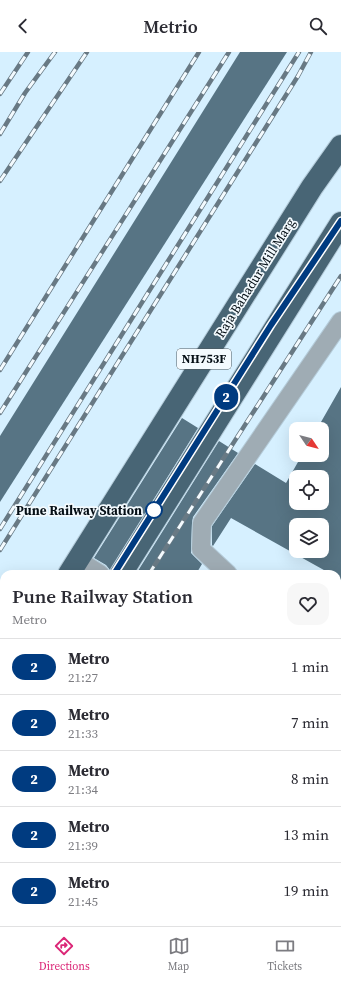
<!DOCTYPE html>
<html lang="en">
<head>
<meta charset="utf-8">
<style>
	:root { --surface:#fff; --page:#f7f7f7; --text:#2b2b33; --muted:#7c7c81; --line:#e1e1e2; --accent:#db2777 }
	body { margin:0; font-family:"Source Serif 4",serif; background:var(--page); color:var(--text); height:100vh; display:flex; flex-direction:column; font-size:15px; white-space:nowrap }
	* { box-sizing:border-box; margin:0 }
	p { font-size:13px; color:var(--muted) }
	.icon { flex:none; width:22px; height:22px; fill:none; stroke:currentColor; stroke-width:2; stroke-linecap:round; stroke-linejoin:round }
	.map { position:relative; flex:1; overflow:hidden }
	.sheet { position:absolute; left:0px; top:518px; width:341px; height:356px; display:flex; flex-direction:column; background:var(--surface); border-radius:12px 12px 0 0; box-shadow:0 4px 16px #0002 }
	.sheet>* { flex:none }
	.badge { padding:0 8px; border-radius:13px; font-size:14px; line-height:26px }
	.needle { width:26px; rotate:125deg }
	.tools { position:absolute; left:289px; top:370px; display:grid; gap:8px }
	.tools a { display:grid; place-items:center; width:40px; height:40px; border-radius:8px; background:var(--surface); box-shadow:0 4px 16px #0002; font-size:20px }
	.map>.badge { position:absolute; translate:-50% -50%; box-shadow:0 0 0 2px #fff }
	.round { display:grid; place-items:center; flex:none; width:42px; height:42px; border-radius:12px; background:var(--page) }
	.headline { display:flex; align-items:center; justify-content:space-between; height:68px; padding:0 12px }
	h1 { font-size:19px; font-weight:600; line-height:30px }
	ul { padding:0; list-style:none }
	li { display:flex; align-items:center; gap:12px; height:56px; padding:0 12px; border-top:1px solid var(--line) }
	li div { flex:1 }
	li b { display:block; font-size:15px }
	li em { font-style:normal }
	li .badge { min-width:44px; font-weight:700; text-align:center }
	header { display:flex; justify-content:space-between; align-items:center; height:52px; padding:0 12px; background:var(--surface); font-size:18px; font-weight:600 }
	.menu { display:flex; justify-content:space-around; align-items:center; height:56px; border-top:1px solid var(--line); background:var(--surface); font-size:11px; color:var(--muted) }
	.menu a { display:grid; justify-items:center; gap:2px }
	.menu .active { color:var(--accent) }
	.map>svg:first-child { display:block }
</style>
</head>
<body>
<header><svg class="icon" aria-label="back" viewBox="0 0 24 24"><path d="M15 5l-7 7 7 7"/></svg>Metrio<svg class="icon" aria-label="search" viewBox="0 0 24 24"><circle cx="10" cy="10" r="6"/><path d="M15 15l6 6"/></svg></header>
<div class="map">
<svg width="341" height="874" viewBox="0 0 341 874">
	<rect width="100%" height="100%" fill="#d6f0ff"/>
	<!-- building -->
	<g fill="#577484" fill-rule="evenodd">
		<polygon points="240,0 287,0 0,450 0,384"/>
		<path d="M341 335V528L337 526V522H331L231 466 213 494 212 493V474L255 412 286 431 302 403H322V377H317ZM296 425H322V451H296ZM296 473H322V499H296Z"/>
		<polygon points="182,366 198,376 110,518 106,513 94,506"/>
		<polygon points="219,389 238,401 193,465 192,471 191,501 202,512 196,522 136,522"/>
	</g>
	<g fill="none" stroke-linecap="round" stroke-linejoin="round">
		<defs>
			<g id="lane">
				<polyline points="78,508 100,522"/>
				<polyline points="228,522 201,497 202,471 341,269"/>
				<polyline points="337,581 341,583"/>
				<polyline points="337,630 341,632"/>
				<polyline points="337,671 341,673"/>
				<polyline points="28,874 29,870"/>
				<polyline points="141,874 144,870"/>
			</g>
			<g id="highway">
				<polyline points="69,522 312,135 341,94"/>
				<polyline points="121,522 341,171"/>
				<polyline points="0,635 4,629"/>
				<polyline points="0,719 4,712"/>
			</g>
		</defs>
		<!-- lane casing -->
		<use href="#lane" stroke="#b5ccda" stroke-width="20"/>
		<!-- highway casing -->
		<use href="#highway" stroke="#b5ccda" stroke-width="24"/>
		<!-- path -->
		<polyline stroke="#6c7e89" stroke-width="2.5" stroke-dasharray="2 3" stroke-linecap="butt" points="0,575 4,578"/>
		<!-- lane -->
		<use href="#lane" stroke="#9facb4" stroke-width="18"/>
		<!-- highway -->
		<use href="#highway" stroke="#486575" stroke-width="22"/>
		<defs>
			<g id="rail">
				<polyline points="0,42 28,0"/>
				<polyline points="0,82 25,41 55,0"/>
				<polyline points="0,129 87,0"/>
				<polyline points="0,318 199,0"/>
				<polyline points="0,361 229,0"/>
				<polyline points="0,477 299,0"/>
				<polyline points="0,498 298,24 311,0"/>
				<polyline points="114,522 271,273 341,169"/>
				<polyline points="149,522 341,224"/>
				<polyline points="0,702 4,695"/>
				<polyline points="0,754 4,748"/>
			</g>
		</defs>
		<!-- rail casing -->
		<use href="#rail" stroke="#687984" stroke-width="4.5"/>
		<!-- rail -->
		<use href="#rail" stroke="#f3fafe" stroke-width="3" stroke-dasharray="9" stroke-linecap="butt"/>
	</g>
	<g fill="none" stroke-linecap="round" stroke-linejoin="round">
		<defs>
			<polyline id="line" points="114,522 271,273 341,169"/>
		</defs>
		<!-- line casing -->
		<use href="#line" stroke="#fff" stroke-width="9"/>
		<!-- line -->
		<use href="#line" stroke="#003b80" stroke-width="6"/>
	</g>
	<!-- markers -->
	<circle fill="#fff" stroke="#003b80" stroke-width="2" cx="154" cy="458" r="8"/>
	<g text-anchor="middle" dominant-baseline="central" stroke-width="3.5" stroke-linejoin="round" paint-order="stroke">
		<!-- shield labels -->
		<rect fill="#f3fafe" stroke="#4c565c" stroke-width="1" x="177" y="297" width="54" height="20" rx="3"/>
		<g font-size="12" font-weight="bold" fill="#050f16">
			<text x="204" y="307">NH753F</text>
		</g>
		<!-- street labels -->
		<g font-size="13" fill="#050f16" stroke="#f3fafe">
			<text transform="translate(255 226) rotate(-58)">Raja Bahadur Mill Marg</text>
		</g>
		<!-- stop labels -->
		<g font-size="13" font-weight="bold" fill="#050f16" stroke="#f3fafe" text-anchor="end">
			<text x="142" y="458">Pune Railway Station</text>
		</g>
	</g>
</svg>
<div class="tools">
<a><svg class="needle" viewBox="-14 -14 28 28"><path d="M0-13l5 13h-10z" fill="#e53935"/><path d="M0 13l5-13h-10z" fill="#7c7c81"/></svg></a>
<a><svg class="icon" aria-label="locate" viewBox="0 0 24 24"><circle cx="12" cy="12" r="6"/><path d="M12 2v4M12 18v4M2 12h4M18 12h4"/></svg></a>
<a><svg class="icon" aria-label="layers" viewBox="0 0 24 24"><path d="M12 4l9 5-9 5-9-5zM3 14l9 5 9-5"/></svg></a>
</div>
<b class="badge" style="left:226px;top:345px;background:#003b80;color:#fff">2</b>
<section class="sheet">
<div class="headline"><div><h1>Pune Railway Station</h1><p>Metro</p></div><a class="round"><svg class="icon" aria-label="heart" viewBox="0 0 24 24"><path d="M12 20l-8-8c-3-5 5-10 8-4 3-6 11-1 8 4z"/></svg></a></div>
<ul>
<li><span class="badge" style="background:#003b80;color:#fff">2</span><div><b>Metro</b><p>21:27</p></div><em>1 min</em></li>
<li><span class="badge" style="background:#003b80;color:#fff">2</span><div><b>Metro</b><p>21:33</p></div><em>7 min</em></li>
<li><span class="badge" style="background:#003b80;color:#fff">2</span><div><b>Metro</b><p>21:34</p></div><em>8 min</em></li>
<li><span class="badge" style="background:#003b80;color:#fff">2</span><div><b>Metro</b><p>21:39</p></div><em>13 min</em></li>
<li><span class="badge" style="background:#003b80;color:#fff">2</span><div><b>Metro</b><p>21:45</p></div><em>19 min</em></li>
</ul>
</section>
</div>
<nav class="menu">
<a class="active"><svg class="icon" aria-label="directions" viewBox="0 0 24 24"><path d="M12 3l9 9-9 9-9-9zM9 14v-3h6M13 9l2 2-2 2"/></svg>Directions</a>
<a><svg class="icon" aria-label="map" viewBox="0 0 24 24"><path d="M3 6l6-2 6 2 6-2v14l-6 2-6-2-6 2zM9 4v14M15 6v14"/></svg>Map</a>
<a><svg class="icon" aria-label="tickets" viewBox="0 0 24 24"><path d="M3 7h18v10H3zM15 7v10"/></svg>Tickets</a>
</nav>
</body>
</html>
